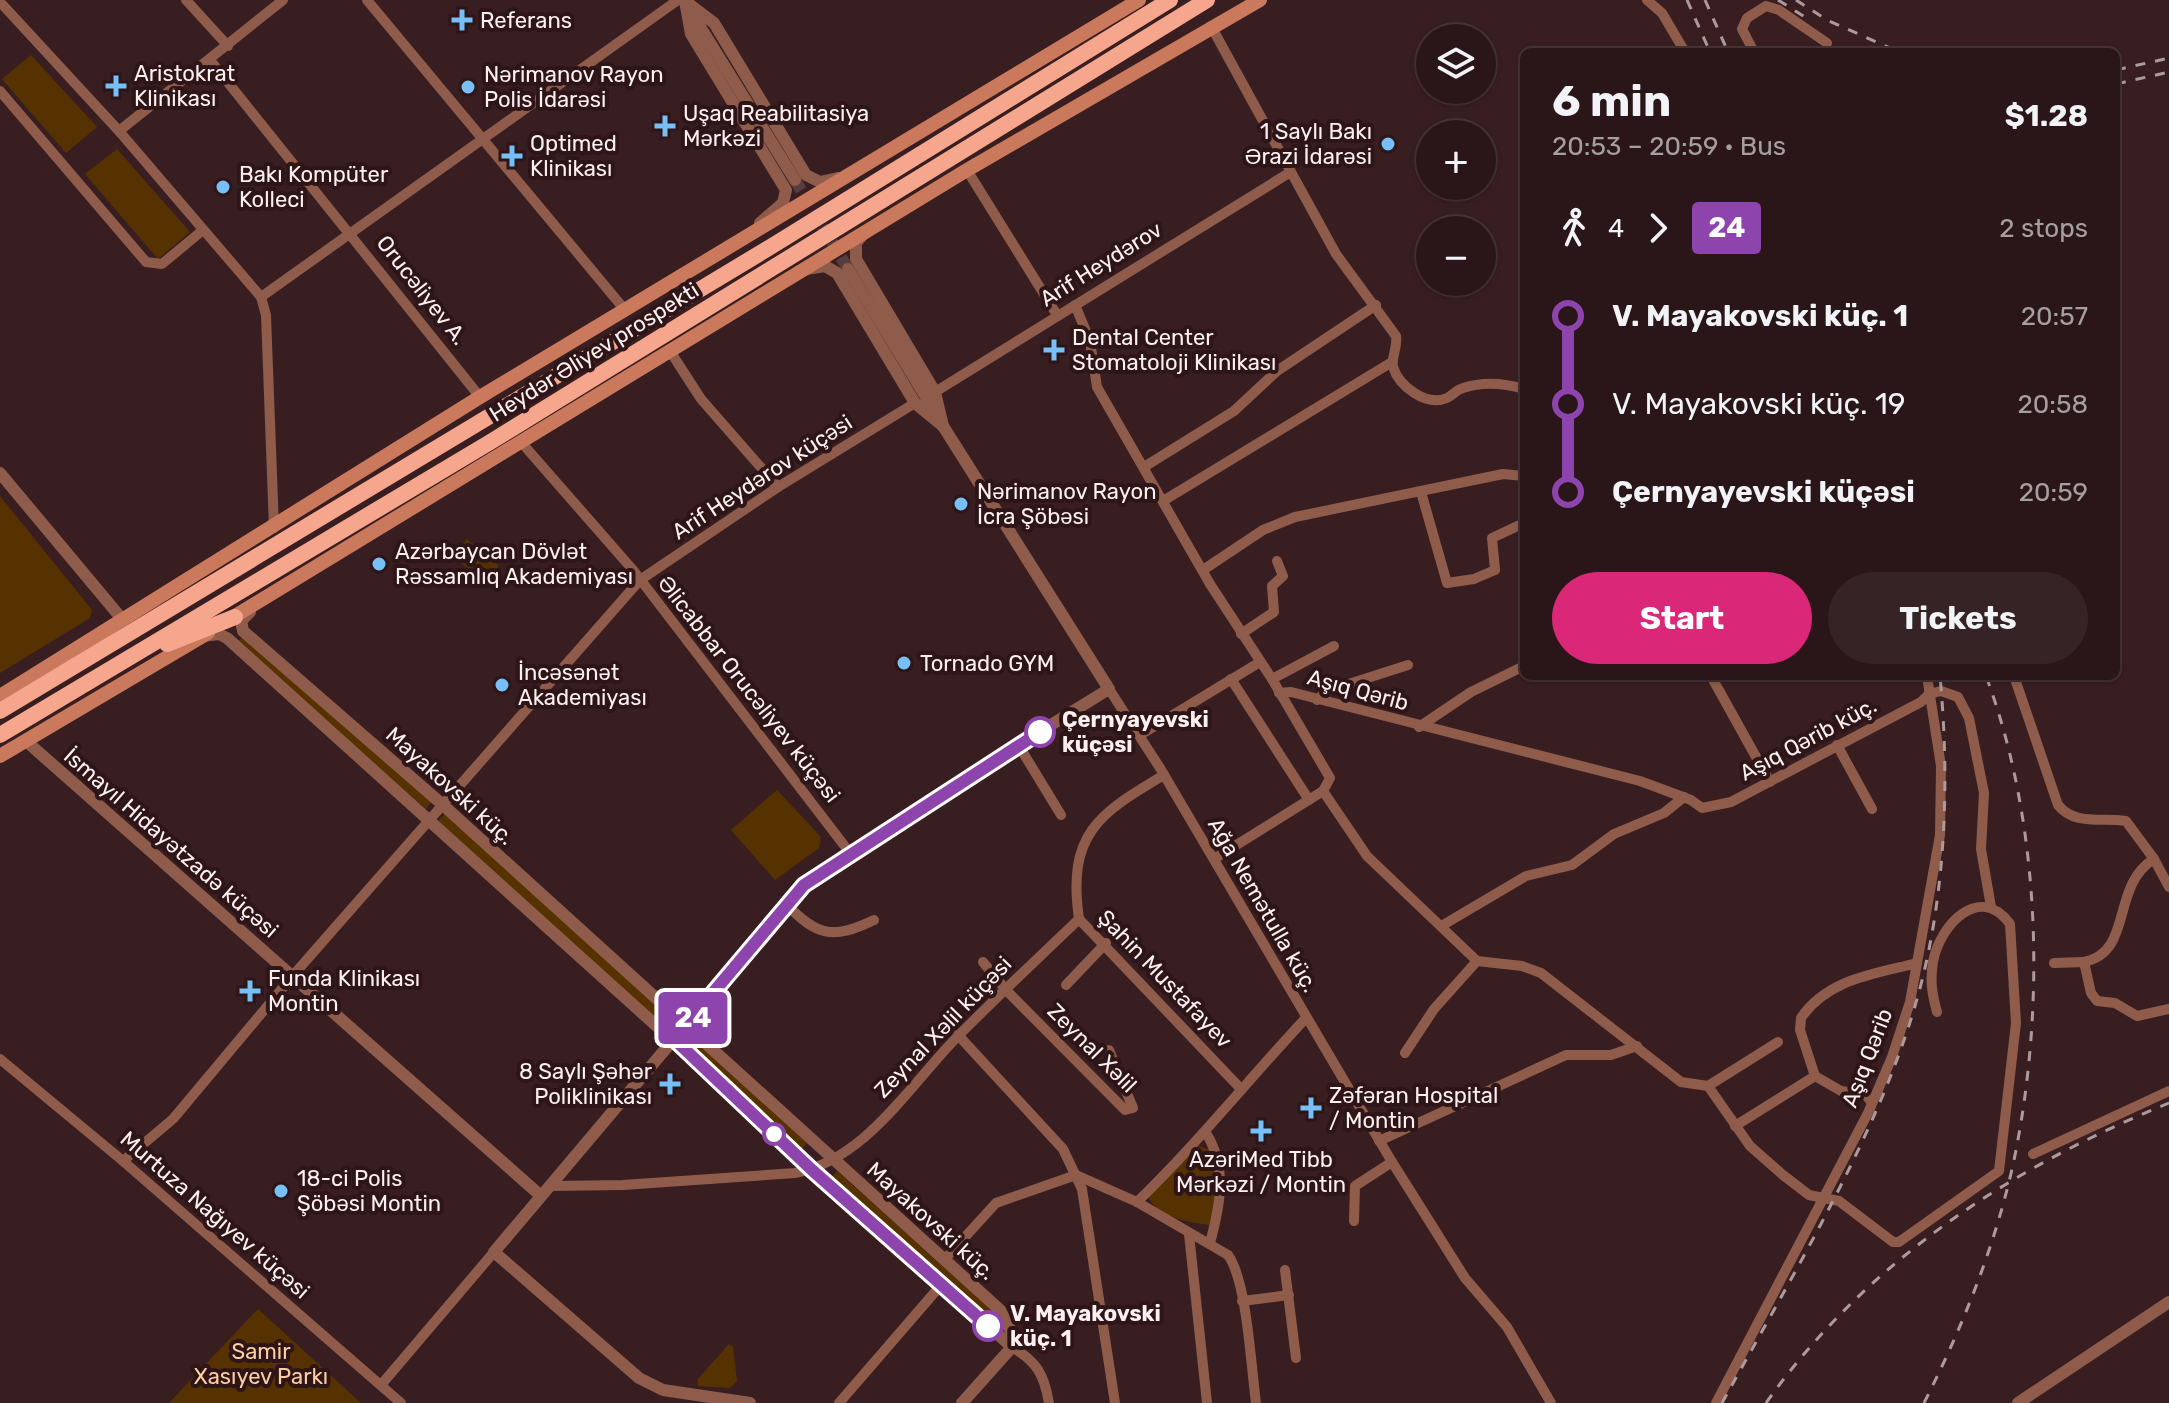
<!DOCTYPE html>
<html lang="en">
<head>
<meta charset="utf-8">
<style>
	:root { --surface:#2a1619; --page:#362326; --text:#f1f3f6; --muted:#a59fa2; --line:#463538; --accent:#db2777 }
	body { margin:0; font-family:Rubik,sans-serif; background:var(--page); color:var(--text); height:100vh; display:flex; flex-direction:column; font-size:30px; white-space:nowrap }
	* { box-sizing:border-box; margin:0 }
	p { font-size:26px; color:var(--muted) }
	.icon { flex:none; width:44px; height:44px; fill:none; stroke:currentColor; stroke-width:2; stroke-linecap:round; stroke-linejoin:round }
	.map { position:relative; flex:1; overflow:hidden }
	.sheet { position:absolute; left:1520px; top:48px; width:600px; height:632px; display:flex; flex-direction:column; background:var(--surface); border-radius:12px; box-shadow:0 2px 6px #0004,0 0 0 2px var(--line) }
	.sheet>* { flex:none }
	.badge { padding:0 16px; border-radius:6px; font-size:28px; line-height:52px }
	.fabs { position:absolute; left:1416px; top:24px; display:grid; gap:16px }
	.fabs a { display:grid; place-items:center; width:80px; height:80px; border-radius:50%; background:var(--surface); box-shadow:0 2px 6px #0004,0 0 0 2px var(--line); font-size:40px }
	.map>.badge { position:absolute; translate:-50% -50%; box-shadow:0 0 0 4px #fff }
	.legs { display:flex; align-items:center; gap:12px; height:88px; padding:0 32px; font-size:26px }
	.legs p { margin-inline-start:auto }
	.head { display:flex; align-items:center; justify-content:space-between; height:136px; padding:0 32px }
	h1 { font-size:44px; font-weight:700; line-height:60px }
	.action { display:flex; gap:16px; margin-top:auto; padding:16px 32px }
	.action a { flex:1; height:92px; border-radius:48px; background:var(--accent); color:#fff; font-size:32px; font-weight:700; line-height:92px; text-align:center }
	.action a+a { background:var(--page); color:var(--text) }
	ul { padding:0 32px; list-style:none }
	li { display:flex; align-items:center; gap:28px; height:88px; font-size:30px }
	li i { display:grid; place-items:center; width:12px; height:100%; margin:0 10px; background:currentColor }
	li i::after { content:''; width:20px; height:20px; margin:-10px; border:6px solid; border-radius:50%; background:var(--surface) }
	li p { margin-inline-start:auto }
	li:first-child i { background:linear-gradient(#0000 50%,currentColor 0) }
	li:last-child i { background:linear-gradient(currentColor 50%,#0000 0) }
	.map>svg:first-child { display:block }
</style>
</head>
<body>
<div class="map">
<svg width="2169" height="1403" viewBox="0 0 2169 1403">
	<rect width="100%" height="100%" fill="#381e21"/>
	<!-- green -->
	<g fill="#573201">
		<polygon points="31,55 97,127 66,153 2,79"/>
		<polygon points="117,149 190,232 158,259 85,174"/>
		<polygon points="0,496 92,610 90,618 0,673"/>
		<polygon points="467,539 499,566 485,583 453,556"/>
		<polygon points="243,636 432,801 426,809 237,642"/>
		<polygon points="777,790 821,837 819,848 775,880 731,830"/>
		<polygon points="446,813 669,1017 662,1024 438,821"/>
		<polygon points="686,1031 807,1143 800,1151 679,1038"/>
		<path d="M1199 1146 1212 1150 1216 1202 1210 1225C1187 1222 1158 1218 1147 1195Z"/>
		<polygon points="837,1171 998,1315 992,1323 831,1178"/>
		<polygon points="258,1309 361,1403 169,1403"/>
		<polygon points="729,1344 733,1347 737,1381 730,1388 698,1386 698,1379"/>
	</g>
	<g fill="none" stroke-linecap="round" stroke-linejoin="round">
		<!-- tertiary-tunnel -->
		<polyline stroke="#563d40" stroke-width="12" stroke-dasharray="12 6" stroke-linecap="butt" points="795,180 848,269"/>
		<!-- minor -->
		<g stroke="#8f5c4b" stroke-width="10">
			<polyline points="186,0 228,46"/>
			<polyline points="367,0 625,310"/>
			<polyline points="1647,0 1662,13 1685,52"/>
			<polyline points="0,2 119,131 261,297 266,315 274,528"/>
			<path d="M1211 26 1336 254 1396 336C1398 347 1391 357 1393 367 1399 386 1426 407 1447 398 1453 395 1456 390 1463 388 1484 381 1504 383 1524 389"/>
			<polyline points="1754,52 1742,29 1747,18 1766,6 1779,10 1827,43"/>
			<polyline points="210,60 480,397"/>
			<polyline points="0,91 146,262 162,264 203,230"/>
			<polyline points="119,131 283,0"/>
			<polyline points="967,170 1057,315"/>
			<polyline points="261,297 678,0"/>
			<polyline points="1075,305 1090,341 1097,387 1210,584 1272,679 1330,778 1323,791 1214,859"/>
			<polyline points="670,351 701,399 778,487"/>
			<polyline points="935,392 1289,173"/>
			<polyline points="521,442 633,570 850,853"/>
			<polyline points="1144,467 1234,411 1277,371 1376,305"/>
			<polyline points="1421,492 1447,583 1474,579 1495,570 1492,538 1524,523"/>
			<polyline points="1163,501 1392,362"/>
			<polyline points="1203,570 1263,530 1295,517 1503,474 1524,476"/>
			<polyline points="1241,634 1274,612 1272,586 1283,576 1277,561"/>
			<polyline points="1711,676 1770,782"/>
			<path d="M2014 676 2058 805C2075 826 2101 817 2126 821L2154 859 2169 887"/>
			<polyline points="1231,679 1309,800"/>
			<polyline points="1272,679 1334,646"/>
			<polyline points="1109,689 1160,768 1392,1162 1465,1278 1507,1327 1551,1403"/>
			<polyline points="1279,693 1291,692 1640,781 1691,800 1702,808 1731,802 1921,702 1929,694 1941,691 1958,697 1969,718 1984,793 1981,849 1991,907"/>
			<polyline points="1317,700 1327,691 1408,665"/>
			<polyline points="1419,727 1471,692 1524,666"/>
			<polyline points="1140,735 1260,662"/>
			<polyline points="1837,745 1872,809"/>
			<polyline points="1019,746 1061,815"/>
			<path d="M1164 775C1098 814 1067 834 1079 919L1241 1089"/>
			<path d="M1323 791 1367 856 1477 961 1522 966 1541 973 1681 1082 1708 1086 1750 1146 1783 1175 1809 1195 1839 1201 1893 1242H1899L1999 1171 2016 1023 2010 924C1980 883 1940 924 1933 962 1930 981 1932 994 1937 1012"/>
			<path d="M2154 859C2110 886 2134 952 2084 962L2091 993 2097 1001 2115 1003 2137 1016 2169 1009"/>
			<path d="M786 904C817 936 833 940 874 920"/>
			<polyline points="1443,925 1526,876 1572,865 1614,834 1664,813 1684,797"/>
			<polyline points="983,962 1005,989 1125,1110 1133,1108 1109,1050"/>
			<polyline points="2054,963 2084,962"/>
			<polyline points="1066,985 1106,943"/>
			<polyline points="958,1035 1063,1149 1082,1189 1115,1403"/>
			<polyline points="1405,1053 1434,1009 1477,961"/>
			<polyline points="0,1059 123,1161 401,1403"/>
			<polyline points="1815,1076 1841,1091 1865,1094 1872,1103"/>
			<polyline points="1708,1086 1778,1042"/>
			<path d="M1735 1126 1815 1076 1800 1030 1801 1018C1827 979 1875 974 1917 963"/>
			<path d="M1206 1133C1228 1168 1220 1206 1210 1243"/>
			<polyline points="1379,1141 1566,1055 1611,1055 1637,1046"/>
			<polyline points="2033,1154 2169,1091"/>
			<polyline points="123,1161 173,1119 296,972 640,580 778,487 915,403"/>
			<path d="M1076 1175 1137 1202 1228 1255C1247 1281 1251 1367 1256 1403"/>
			<path d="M551 1186 623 1185 795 1173C866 1160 911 1083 960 1034 999 995 1039 957 1079 919"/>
			<path d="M1137 1202C1197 1144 1248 1080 1305 1019"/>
			<polyline points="1354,1221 1355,1186 1392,1162"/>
			<polyline points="1189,1234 1207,1403"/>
			<polyline points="945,1259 996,1203 1076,1175"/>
			<polyline points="1285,1270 1296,1358"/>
			<polyline points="1242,1301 1289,1295"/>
			<path d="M1012 1347C1037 1362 1044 1374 1049 1403"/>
			<polyline points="381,1385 494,1252"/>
			<polyline points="839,1403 941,1285"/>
			<polyline points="1716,1403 1868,1113 1892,1057 1910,1002 1940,835 1941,766 1927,676"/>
		</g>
		<!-- tertiary -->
		<g stroke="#8f5c4b" stroke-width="12">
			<polyline points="685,1 691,34 786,190 783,203 760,223"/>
			<polyline points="685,1 714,23 806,175 820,182 838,178"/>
			<polyline points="689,9 795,180"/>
			<polyline points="806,269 825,266 837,273 915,403 943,426"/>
			<polyline points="848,269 938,417"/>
			<polyline points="0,473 122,619"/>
			<polyline points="250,612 241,621 243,631 443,805 1000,1310 1011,1331 1012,1347"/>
			<polyline points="202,636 219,634 227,638 1012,1347"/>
			<polyline points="26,741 541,1196"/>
			<polyline points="750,1403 663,1390 639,1378 494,1252 804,885 931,799 1109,689 943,426 935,392 856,259 856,243 864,233"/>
			<polyline points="962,1403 1012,1347"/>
			<polyline points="2018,1403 2169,1302"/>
		</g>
		<!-- secondary -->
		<g stroke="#cb795d" stroke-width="14">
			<polyline points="225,622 967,170 1260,0"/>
			<polyline points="0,696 480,397 1139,0"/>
			<polyline points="0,756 208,633"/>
		</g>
		<!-- trunk -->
		<g stroke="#f5a68c" stroke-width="16">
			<polyline points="167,644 235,617"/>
			<polyline points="0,711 772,246 1170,0"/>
			<polyline points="0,735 492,441 1207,0"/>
		</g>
		<!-- rail -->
		<g stroke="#ad9a9c" stroke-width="3" stroke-dasharray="10 10" stroke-linecap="butt">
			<polyline points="1687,0 1710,52"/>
			<polyline points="1705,0 1728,52"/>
			<polyline points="1778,0 1805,17"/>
			<polyline points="1796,0 1827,20 1899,52"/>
			<polyline points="2116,70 2169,58"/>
			<polyline points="2116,84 2169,72"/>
			<path d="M1722 1403C1789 1281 1876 1139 1915 1006 1946 901 1950 784 1940 676"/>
			<path d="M1766 1403C1866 1262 2011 1167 2169 1103"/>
			<path d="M1924 1403C1963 1326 1996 1244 2014 1160 2046 1006 2041 823 1986 676"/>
		</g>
	</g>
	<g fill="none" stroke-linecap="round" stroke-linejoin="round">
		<defs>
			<polyline id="line-1" points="988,1326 812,1170 674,1039 804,885 1040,732"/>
		</defs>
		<!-- line-1 casing -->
		<use href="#line-1" stroke="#fff" stroke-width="18"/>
		<!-- line-1 -->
		<use href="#line-1" stroke="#8e44ad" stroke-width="12"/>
	</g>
	<!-- markers -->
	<g fill="#76c0f7" stroke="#2d1518" stroke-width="3">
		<path d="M458 8h8v8h8v8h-8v8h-8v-8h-8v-8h8z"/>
		<path d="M112 74h8v8h8v8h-8v8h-8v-8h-8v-8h8z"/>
		<circle cx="468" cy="87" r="8"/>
		<path d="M661 114h8v8h8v8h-8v8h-8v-8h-8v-8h8z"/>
		<circle cx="1388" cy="144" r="8"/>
		<path d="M508 144h8v8h8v8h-8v8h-8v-8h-8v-8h8z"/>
		<circle cx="223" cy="187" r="8"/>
		<path d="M1050 338h8v8h8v8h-8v8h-8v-8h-8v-8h8z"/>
		<circle cx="961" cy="504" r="8"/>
		<circle cx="379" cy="564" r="8"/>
		<circle cx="904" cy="663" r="8"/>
		<circle cx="502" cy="685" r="8"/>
		<path d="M246 979h8v8h8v8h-8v8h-8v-8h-8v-8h8z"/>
		<path d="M666 1072h8v8h8v8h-8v8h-8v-8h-8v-8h8z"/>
		<path d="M1307 1096h8v8h8v8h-8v8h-8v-8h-8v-8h8z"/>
		<path d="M1257 1119h8v8h8v8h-8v8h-8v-8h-8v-8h8z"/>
		<circle cx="281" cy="1191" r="8"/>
	</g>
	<g fill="#fff" stroke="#8e44ad" stroke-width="4">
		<circle cx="1040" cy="732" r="14"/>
		<circle cx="774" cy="1134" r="10"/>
		<circle cx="988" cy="1326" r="14"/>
	</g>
	<g text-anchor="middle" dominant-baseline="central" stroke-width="8" stroke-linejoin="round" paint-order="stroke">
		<!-- poi labels -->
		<g font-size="22" fill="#feeff0" stroke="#2d1518" text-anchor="start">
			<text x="480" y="20">Referans</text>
			<text x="134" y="73">Aristokrat<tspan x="134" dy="25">Klinikası</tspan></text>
			<text x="484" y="74">Nərimanov Rayon<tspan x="484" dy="25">Polis İdarəsi</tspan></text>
			<text x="683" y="113">Uşaq Reabilitasiya<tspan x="683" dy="25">Mərkəzi</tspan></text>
			<text x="1372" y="131" text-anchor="end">1 Saylı Bakı<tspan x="1372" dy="25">Ərazi İdarəsi</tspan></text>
			<text x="530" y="143">Optimed<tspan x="530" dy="25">Klinikası</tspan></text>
			<text x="239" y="174">Bakı Kompüter<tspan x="239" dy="25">Kolleci</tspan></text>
			<text x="1072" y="337">Dental Center<tspan x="1072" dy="25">Stomatoloji Klinikası</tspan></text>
			<text x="977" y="491">Nərimanov Rayon<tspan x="977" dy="25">İcra Şöbəsi</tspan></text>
			<text x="395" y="551">Azərbaycan Dövlət<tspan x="395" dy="25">Rəssamlıq Akademiyası</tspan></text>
			<text x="920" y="663">Tornado GYM</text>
			<text x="518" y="672">İncəsənət<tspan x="518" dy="25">Akademiyası</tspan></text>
			<text x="268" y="978">Funda Klinikası<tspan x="268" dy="25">Montin</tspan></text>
			<text x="652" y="1071" text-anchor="end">8 Saylı Şəhər<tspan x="652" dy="25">Poliklinikası</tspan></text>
			<text x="1329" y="1095">Zəfəran Hospital<tspan x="1329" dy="25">/ Montin</tspan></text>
			<text x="1261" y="1159" text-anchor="middle">AzəriMed Tibb<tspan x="1261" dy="25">Mərkəzi / Montin</tspan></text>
			<text x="297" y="1178">18-ci Polis<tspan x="297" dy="25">Şöbəsi Montin</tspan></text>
		</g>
		<!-- street labels -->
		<g font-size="22" fill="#feeff0" stroke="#2d1518">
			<text transform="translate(1101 264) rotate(-32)">Arif Heydərov</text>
			<text transform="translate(422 290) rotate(52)">Orucəliyev A.</text>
			<text transform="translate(594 352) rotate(-32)">Heydər Əliyev prospekti</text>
			<text transform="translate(762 477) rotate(-33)">Arif Heydərov küçəsi</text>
			<text transform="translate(749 689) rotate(52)">Əlicabbar Orucəliyev küçəsi</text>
			<text transform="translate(1358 690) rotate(15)">Aşıq Qərib</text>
			<text transform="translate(1808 739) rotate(-28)">Aşıq Qərib küç.</text>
			<text transform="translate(450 786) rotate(42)">Mayakovski küç.</text>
			<text transform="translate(171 843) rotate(41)">İsmayıl Hidayətzadə küçəsi</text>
			<text transform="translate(1263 905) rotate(60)">Ağa Nemətulla küç.</text>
			<text transform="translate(1165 979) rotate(46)">Şahin Mustafayev</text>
			<text transform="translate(943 1027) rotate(-46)">Zeynal Xəlil küçəsi</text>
			<text transform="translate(1092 1048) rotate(45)">Zeynal Xəlil</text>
			<text transform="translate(1867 1058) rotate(-69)">Aşıq Qərib</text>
			<text transform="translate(215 1215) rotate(41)">Murtuza Nağıyev küçəsi</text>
			<text transform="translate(931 1221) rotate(42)">Mayakovski küç.</text>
		</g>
		<!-- stop labels -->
		<g font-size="22" font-weight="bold" fill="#feeff0" stroke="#2d1518" text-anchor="start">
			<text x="1062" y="719">Çernyayevski<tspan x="1062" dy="25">küçəsi</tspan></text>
			<text x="1010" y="1313">V. Mayakovski<tspan x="1010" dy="25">küç. 1</tspan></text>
		</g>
		<!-- park labels -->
		<g font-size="22" fill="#fccea0" stroke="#2d1518">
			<text x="261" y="1351">Samir<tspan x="261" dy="25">Xasıyev Parkı</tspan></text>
		</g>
	</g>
</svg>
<div class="fabs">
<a><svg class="icon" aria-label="layers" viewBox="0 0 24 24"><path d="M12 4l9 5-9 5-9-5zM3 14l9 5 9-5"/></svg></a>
<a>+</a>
<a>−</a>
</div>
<b class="badge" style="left:693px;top:1018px;background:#8e44ad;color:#fff">24</b>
<section class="sheet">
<div class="head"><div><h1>6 min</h1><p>20:53 – 20:59 · Bus</p></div><b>$1.28</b></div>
<div class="legs"><svg class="icon" aria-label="walk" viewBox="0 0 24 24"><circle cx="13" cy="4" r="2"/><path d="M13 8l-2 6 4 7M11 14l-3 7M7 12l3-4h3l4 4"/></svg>4<svg class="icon" aria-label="forward" viewBox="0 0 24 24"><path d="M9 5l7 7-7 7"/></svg><b class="badge" style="background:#8e44ad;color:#fff">24</b><p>2 stops</p></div>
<ul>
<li><i style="color:#8e44ad"></i><b>V. Mayakovski küç. 1</b><p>20:57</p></li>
<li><i style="color:#8e44ad"></i><span>V. Mayakovski küç. 19</span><p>20:58</p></li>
<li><i style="color:#8e44ad"></i><b>Çernyayevski küçəsi</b><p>20:59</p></li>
</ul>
<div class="action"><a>Start</a><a>Tickets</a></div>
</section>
</div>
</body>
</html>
